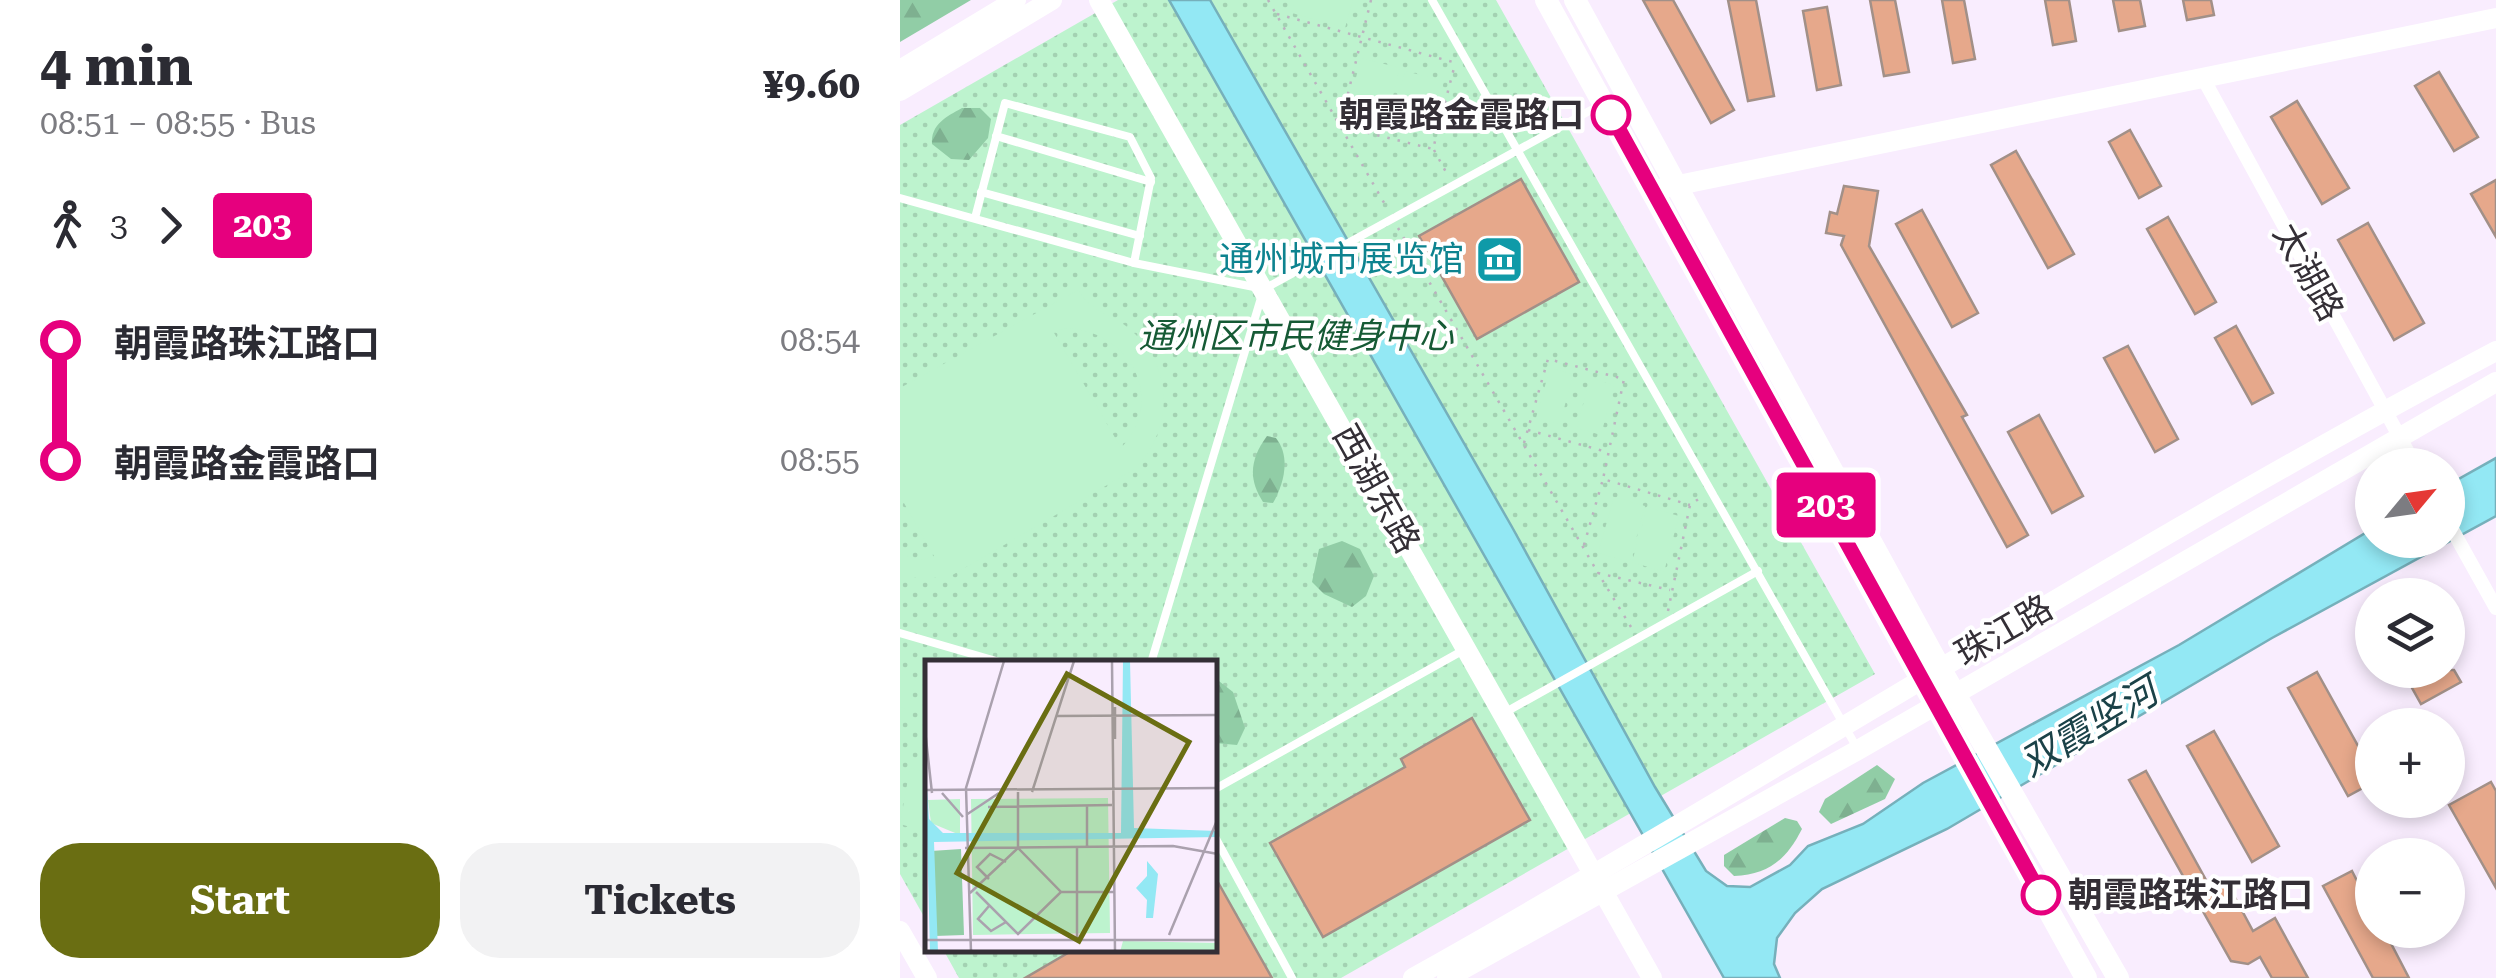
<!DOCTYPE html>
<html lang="en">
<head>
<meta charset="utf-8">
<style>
	:root { --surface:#fff; --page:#f2f2f3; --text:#2b2b33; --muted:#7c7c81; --accent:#6a6e12 }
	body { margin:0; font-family:"Roboto Serif","Noto Sans SC",serif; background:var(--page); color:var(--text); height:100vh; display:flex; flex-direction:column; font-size:38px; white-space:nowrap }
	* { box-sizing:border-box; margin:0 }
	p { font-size:32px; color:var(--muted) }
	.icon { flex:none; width:55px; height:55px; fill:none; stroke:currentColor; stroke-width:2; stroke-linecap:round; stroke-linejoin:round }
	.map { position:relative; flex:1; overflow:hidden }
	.details { display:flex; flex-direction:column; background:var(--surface); width:900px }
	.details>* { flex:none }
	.badge { padding:0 20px; border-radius:8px; font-size:35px; line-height:65px }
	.needle { width:65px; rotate:61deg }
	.tools { position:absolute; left:1455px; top:448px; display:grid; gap:20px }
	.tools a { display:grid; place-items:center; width:110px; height:110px; border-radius:50%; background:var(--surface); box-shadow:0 5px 15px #0003; font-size:50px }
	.map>.badge { position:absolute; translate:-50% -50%; box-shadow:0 0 0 5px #fff }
	.legs { display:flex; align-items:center; gap:15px; height:110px; padding:0 40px; font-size:32px }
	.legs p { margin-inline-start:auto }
	.headline { display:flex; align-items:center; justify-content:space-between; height:170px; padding:0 40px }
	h1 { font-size:55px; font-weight:700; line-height:75px }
	.button { display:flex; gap:20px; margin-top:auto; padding:20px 40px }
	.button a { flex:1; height:115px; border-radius:40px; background:var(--accent); color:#fff; font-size:40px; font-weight:700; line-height:115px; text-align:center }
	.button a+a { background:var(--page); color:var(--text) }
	ul { padding:0 40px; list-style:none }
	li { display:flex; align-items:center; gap:35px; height:120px; font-size:38px }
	li i { display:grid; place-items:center; width:15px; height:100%; margin:0 12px; background:currentColor }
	li i::after { content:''; width:25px; height:25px; margin:-12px; border:8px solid; border-radius:50%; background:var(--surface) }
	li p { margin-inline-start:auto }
	li:first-child i { background:linear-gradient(#0000 50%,currentColor 0) }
	li:last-child i { background:linear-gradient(currentColor 50%,#0000 0) }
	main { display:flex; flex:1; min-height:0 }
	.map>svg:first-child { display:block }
</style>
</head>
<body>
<main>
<section class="details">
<div class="headline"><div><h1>4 min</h1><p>08:51 – 08:55 · Bus</p></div><b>¥9.60</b></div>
<div class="legs"><svg class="icon" aria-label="walk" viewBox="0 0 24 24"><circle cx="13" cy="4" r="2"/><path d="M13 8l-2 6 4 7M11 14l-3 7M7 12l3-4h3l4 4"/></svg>3<svg class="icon" aria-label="forward" viewBox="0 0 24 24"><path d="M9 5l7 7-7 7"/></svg><b class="badge" style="background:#e6007e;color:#fff">203</b></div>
<ul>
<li><i style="color:#e6007e"></i><b>朝霞路珠江路口</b><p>08:54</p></li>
<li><i style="color:#e6007e"></i><b>朝霞路金霞路口</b><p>08:55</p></li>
</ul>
<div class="button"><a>Start</a><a>Tickets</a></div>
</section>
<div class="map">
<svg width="1596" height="978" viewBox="0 0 1596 978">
	<defs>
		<pattern id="green-dots" width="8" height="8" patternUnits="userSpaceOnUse" patternTransform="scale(2.5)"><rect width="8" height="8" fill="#bdf3ce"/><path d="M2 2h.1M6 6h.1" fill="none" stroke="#a3d1b2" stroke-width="1.8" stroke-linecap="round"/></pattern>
		<pattern id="forest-firs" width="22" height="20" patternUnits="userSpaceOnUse" patternTransform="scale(2.5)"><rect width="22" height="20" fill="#91cda6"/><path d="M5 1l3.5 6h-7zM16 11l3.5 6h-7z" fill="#7eb090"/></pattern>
	</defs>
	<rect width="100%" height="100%" fill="#f9edfe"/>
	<!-- green -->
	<polygon fill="url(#green-dots)" points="218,0 596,0 975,674 441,978 59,978 44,951 315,950 315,663 28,663 27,922 0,874 0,125"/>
	<!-- forest -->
	<g fill="url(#forest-firs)">
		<polygon points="0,0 71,0 0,42"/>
		<path d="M62 108H80L91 119 88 138 69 160 51 159 32 144C31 124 46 117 62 108Z"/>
		<path d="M367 436 376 438C391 457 384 484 373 503L363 502C348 479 350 459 367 436Z"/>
		<polygon points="442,541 460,549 474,576 466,596 452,607 424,594 412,582 419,549"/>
		<polygon points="315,678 333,692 345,728 337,745 315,743"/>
		<polygon points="977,765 995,779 985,799 931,824 919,812 925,799"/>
		<path d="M885 818 897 821 902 829C886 860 869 874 834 876L824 866V855Z"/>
	</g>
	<!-- pitch -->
	<g fill="#bdf3ce" fill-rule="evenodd">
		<polygon points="395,0 453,0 445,28 392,13"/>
		<polygon points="461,58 500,68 486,123 447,113"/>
		<polygon points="505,71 544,81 530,135 492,125"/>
		<path d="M178 290C193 314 205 310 226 326 274 363 276 429 233 470L49 577H0V554L22 560 34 556 0 496V388ZM168 328C230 332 267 399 221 448L153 331Z"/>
		<polygon points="650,368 673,374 660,424 636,418"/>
		<polygon points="690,378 714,385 701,435 677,428"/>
		<polygon points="714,497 745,506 730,562 698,553"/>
		<polygon points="747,507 779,516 764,572 732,562"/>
		<polygon points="0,675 16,679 8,710 0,707"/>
		<polygon points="10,768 27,773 27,832 0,824"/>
	</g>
	<!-- water -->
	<polygon fill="#93e8f4" stroke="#76b0bb" stroke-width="2.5" points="269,0 310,0 612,527 755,787 806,871 827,886 850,887 890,865 908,846 963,824 1023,783 1279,645 1472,529 1472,540 1548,540 1548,485 1596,458 1596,516 1372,638 1047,829 922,889 895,913 877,938 874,964 880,978 824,978"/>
	<!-- building -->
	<g fill="#e6a88b" stroke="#a29088" stroke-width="2.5">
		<polygon points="743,0 773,0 834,110 811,123"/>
		<polygon points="828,0 856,0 874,96 848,101"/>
		<polygon points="970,0 995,0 1009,72 984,76"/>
		<polygon points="1042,0 1064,0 1075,59 1053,63"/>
		<polygon points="1145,0 1169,0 1176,41 1153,45"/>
		<polygon points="1213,0 1240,0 1245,26 1219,31"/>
		<polygon points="1283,0 1311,0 1314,15 1287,20"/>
		<polygon points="927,7 941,85 917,90 903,11"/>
		<polygon points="1539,72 1578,137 1554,151 1515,86"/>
		<polygon points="1397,101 1449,188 1422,204 1371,117"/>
		<polygon points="1230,130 1261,186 1239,198 1209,142"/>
		<polygon points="1116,151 1174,254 1148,268 1091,165"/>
		<polygon points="621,179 679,282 577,339 519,236"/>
		<polygon points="1596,180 1596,237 1571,194"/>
		<polygon points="944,186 978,191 969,246 1067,415 1062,417 1128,535 1107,547 941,245 944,236 926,233 930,212 937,214"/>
		<polygon points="1022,210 1078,313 1052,327 996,224"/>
		<polygon points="1268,217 1316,302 1295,314 1247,229"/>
		<polygon points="1468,223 1524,323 1494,340 1438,240"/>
		<polygon points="1336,326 1373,393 1352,404 1315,338"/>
		<polygon points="1228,346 1278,439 1255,452 1204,358"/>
		<polygon points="1139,415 1183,496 1152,513 1108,432"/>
		<polygon points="1502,670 1554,670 1561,682 1521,704"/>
		<polygon points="1417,672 1472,771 1472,783 1448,796 1388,688"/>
		<polygon points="572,718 630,820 423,937 370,843 505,767 501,759"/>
		<polygon points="1314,731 1379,846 1352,862 1287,746"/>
		<polygon points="1246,771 1311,889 1326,881 1353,931 1375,918 1408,978 1372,978 1360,957 1348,964 1331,961 1229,780"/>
		<polygon points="1591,782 1596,791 1596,888 1549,805"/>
		<polygon points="1452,871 1472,910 1472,930 1484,930 1509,978 1473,978 1423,886"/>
		<polygon points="315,877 372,978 125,978 173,950 315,950"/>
	</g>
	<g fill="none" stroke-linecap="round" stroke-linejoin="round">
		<!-- path -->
		<g stroke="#bbb2bf" stroke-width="2.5" stroke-dasharray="2.5 8" stroke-linecap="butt">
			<polyline points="368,0 487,208"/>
			<polyline points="471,0 440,126 533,149 555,64"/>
			<polyline points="377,14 553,62"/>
			<polyline points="534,150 547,174"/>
			<polyline points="498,228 698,573"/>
			<polyline points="628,430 707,452"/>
			<polyline points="624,443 648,359 724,379 703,479"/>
			<polyline points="684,545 703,479 790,505"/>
			<polyline points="768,611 790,505 800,498"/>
			<polyline points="731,627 698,573 770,590"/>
		</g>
		<!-- lane -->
		<g stroke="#fff" stroke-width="8">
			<polyline points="532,0 957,748"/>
			<polyline points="96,136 251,182"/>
			<polyline points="81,192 240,236"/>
			<polyline points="0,198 234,263 359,288"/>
			<polyline points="75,218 105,103 230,137 251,178 234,263"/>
			<polyline points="364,289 702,104"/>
			<polyline points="0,633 103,663"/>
			<polyline points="251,663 361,298"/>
			<polyline points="604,713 858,571"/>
			<polyline points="315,789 562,651"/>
			<polyline points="315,837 392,978"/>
		</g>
		<!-- street -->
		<g stroke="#fff" stroke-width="14">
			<polyline points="1303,78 1515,465"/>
			<polyline points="1548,522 1596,608"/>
		</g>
		<!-- secondary -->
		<g stroke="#fff" stroke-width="20">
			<polyline points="199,0 752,978"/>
			<polyline points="0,70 116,0"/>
			<polyline points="0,91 152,0"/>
			<polyline points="754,190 1596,18"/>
			<polyline points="0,931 27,978"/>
			<path d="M513 978C877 774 1227 546 1596 351"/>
			<polyline points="547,978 958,750 1596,382"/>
		</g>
		<!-- primary -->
		<g stroke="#fff" stroke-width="22">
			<polyline points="646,0 1186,978"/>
			<polyline points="675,0 1040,668 1218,978"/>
		</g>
	</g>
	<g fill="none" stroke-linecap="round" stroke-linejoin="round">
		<defs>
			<polyline id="line-1" points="711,115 1141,895"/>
		</defs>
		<!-- line-1 casing -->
		<use href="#line-1" stroke="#fff" stroke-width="22"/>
		<!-- line-1 -->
		<use href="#line-1" stroke="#e6007e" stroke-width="15"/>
	</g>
	<!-- icons -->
	<defs>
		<symbol id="museum-square" viewBox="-11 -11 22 22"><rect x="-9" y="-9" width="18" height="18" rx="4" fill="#0f9aa8" stroke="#fff"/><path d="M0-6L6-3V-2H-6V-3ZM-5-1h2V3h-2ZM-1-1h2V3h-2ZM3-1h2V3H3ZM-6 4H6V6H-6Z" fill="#fff"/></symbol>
	</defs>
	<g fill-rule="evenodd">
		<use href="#museum-square" x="572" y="232" width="55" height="55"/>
	</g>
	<!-- markers -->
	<g fill="#fff" stroke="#e6007e" stroke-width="5">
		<circle cx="711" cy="115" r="18"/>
		<circle cx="1141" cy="895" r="18"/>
	</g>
	<g text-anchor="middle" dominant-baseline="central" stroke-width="8" stroke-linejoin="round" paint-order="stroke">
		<!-- stop labels -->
		<g font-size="35" font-weight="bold" fill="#342f36" stroke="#fff" text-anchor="end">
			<text x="684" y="115">朝霞路金霞路口</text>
			<text x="1168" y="895" text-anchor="start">朝霞路珠江路口</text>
		</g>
		<!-- culture labels -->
		<g font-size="35" fill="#0d838f" stroke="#fff" text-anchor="end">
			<text x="564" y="259">通州城市展览馆</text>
		</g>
		<!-- street labels -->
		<g font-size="35" fill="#342f36" stroke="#fff">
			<text transform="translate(1408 272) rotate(61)">太湖路</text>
			<text transform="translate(476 489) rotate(61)">西湖东路</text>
			<text transform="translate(1104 631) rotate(-30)">珠江路</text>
		</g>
		<!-- park labels -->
		<g font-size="35" font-style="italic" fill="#165a35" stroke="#fff">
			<text x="396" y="336">通州区市民健身中心</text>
		</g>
		<!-- water labels -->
		<g font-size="38" font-style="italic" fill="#1b4248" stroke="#fff">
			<text transform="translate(1189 727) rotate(-31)">双霞竖河</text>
		</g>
	</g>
	<!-- overview -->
	<g transform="translate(25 660)">
		<rect width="292" height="292" fill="#f9edfe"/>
		<path d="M183 138 185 273 48 275 46 139ZM35 139V175L6 163 3 140ZM198 281 292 283V292H195Z" fill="#bdf3ce"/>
		<path d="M36 189 39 275 10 276 6 191Z" fill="#91cda6"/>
		<path d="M91 206 106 217 107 247 94 258 80 252V211Z" fill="#bdf3ce"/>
		<path d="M198 1H205L209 168 292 171V177L9 182 13 292H5L0 97 4 159 18 173H196ZM222 201 233 214 228 258H221L222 240 211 228 222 216Z" fill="#93e8f4"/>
		<path fill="none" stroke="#aaa1ae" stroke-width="2.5" d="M187 1 190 292M190 47V79M131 56 293 55M0 70 7 133M0 130 293 128M107 132 149 1M17 133 38 157M162 146V187M63 147 187 145M41 155 74 133M152 187V278M40 188 248 186 293 194M93 188V132M64 219 52 207 65 194 81 202M136 232H189M45 233 93 188 136 232 93 274 51 232M64 246 53 259 66 271 81 262M244 275 293 158M0 280H293M46 292 41 128 79 1"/>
		<path fill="#6a6e12" fill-opacity="0.15" stroke="#6a6e12" stroke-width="5" d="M142 14 264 82 154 281 32 213Z"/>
		<rect width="292" height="292" fill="none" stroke="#342f36" stroke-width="5"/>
	</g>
</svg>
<div class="tools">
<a><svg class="needle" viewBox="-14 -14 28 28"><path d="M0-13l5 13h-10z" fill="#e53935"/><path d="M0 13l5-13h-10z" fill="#7c7c81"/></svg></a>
<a><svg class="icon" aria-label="layers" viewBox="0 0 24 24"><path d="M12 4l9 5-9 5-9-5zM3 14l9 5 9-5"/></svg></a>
<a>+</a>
<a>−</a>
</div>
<b class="badge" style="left:926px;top:505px;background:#e6007e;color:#fff">203</b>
</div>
</main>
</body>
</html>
